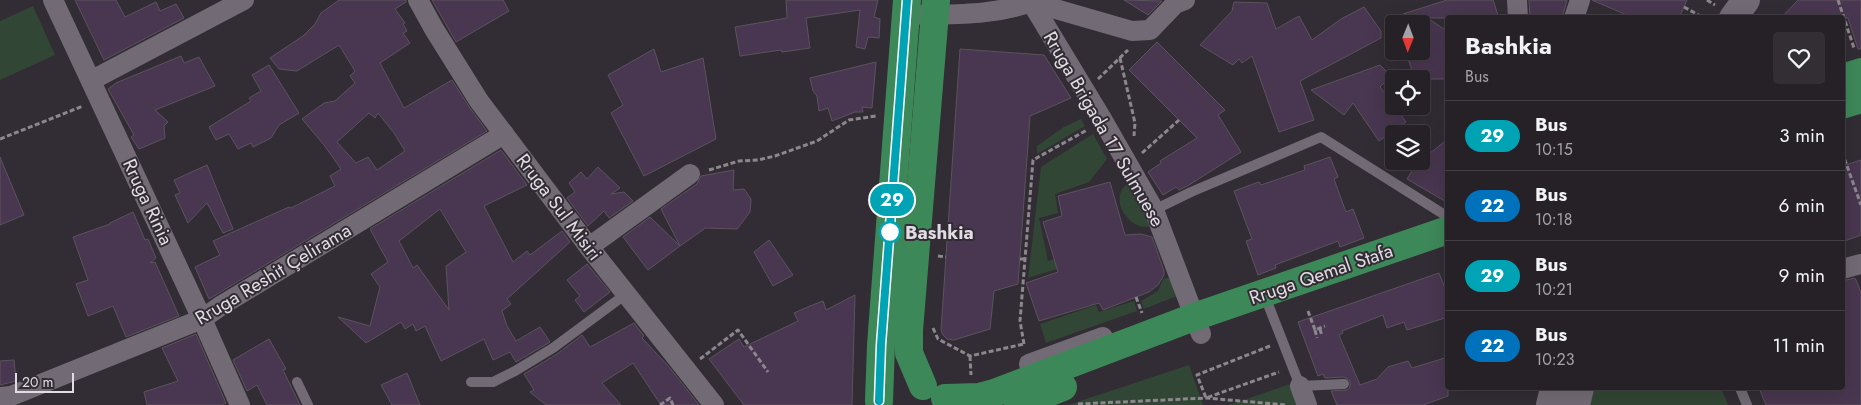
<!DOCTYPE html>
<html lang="en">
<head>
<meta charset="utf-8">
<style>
	:root { --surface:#262127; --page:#322e33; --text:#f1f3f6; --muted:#a4a3a7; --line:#423e44 }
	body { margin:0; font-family:Jost,sans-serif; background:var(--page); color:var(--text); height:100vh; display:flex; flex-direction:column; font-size:19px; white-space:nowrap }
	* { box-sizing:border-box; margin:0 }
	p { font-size:16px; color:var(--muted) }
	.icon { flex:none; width:28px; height:28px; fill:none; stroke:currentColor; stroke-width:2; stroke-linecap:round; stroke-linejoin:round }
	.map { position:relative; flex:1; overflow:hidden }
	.side { position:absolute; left:1445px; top:15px; width:400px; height:375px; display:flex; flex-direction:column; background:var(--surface); border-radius:5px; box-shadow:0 5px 20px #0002,0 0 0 1px var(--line) }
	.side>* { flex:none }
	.badge { padding:0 10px; border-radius:16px; font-size:18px; line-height:32px }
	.needle { width:32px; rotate:181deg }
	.tools { position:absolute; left:1385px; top:15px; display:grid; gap:10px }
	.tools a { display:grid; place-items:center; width:45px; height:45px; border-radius:5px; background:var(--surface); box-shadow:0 5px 20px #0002,0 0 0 1px var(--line); font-size:25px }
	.scale { position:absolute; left:15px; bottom:12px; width:59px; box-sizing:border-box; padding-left:5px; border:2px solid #e0dce1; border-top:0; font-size:14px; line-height:18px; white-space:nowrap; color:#e0dce1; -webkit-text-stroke:4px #322c34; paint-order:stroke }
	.map>.badge { position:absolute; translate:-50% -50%; box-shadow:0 0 0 2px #fff }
	.round { display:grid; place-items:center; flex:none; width:52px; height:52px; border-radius:5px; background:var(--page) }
	.head { display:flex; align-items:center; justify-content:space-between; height:85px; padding:0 20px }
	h1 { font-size:24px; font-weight:700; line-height:38px }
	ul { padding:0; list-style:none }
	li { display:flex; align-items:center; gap:15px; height:70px; padding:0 20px; border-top:1px solid var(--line) }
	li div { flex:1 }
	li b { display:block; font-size:19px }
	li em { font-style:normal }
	li .badge { min-width:55px; font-weight:700; text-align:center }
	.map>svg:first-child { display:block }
</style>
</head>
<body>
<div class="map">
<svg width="1861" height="405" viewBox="0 0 1861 405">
	<rect width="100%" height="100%" fill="#322c34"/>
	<!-- green -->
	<g fill="#324635">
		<polygon points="33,6 55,55 0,80 0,21"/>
		<polygon points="1081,119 1085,126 1037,154 1037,146 1064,127"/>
		<polygon points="1093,134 1107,159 1089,182 1055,194 1058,213 1039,218 1048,261 1070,254 1073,264 1028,278 1041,167"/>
		<path d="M1129 183 1151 226C1129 233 1106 196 1129 183Z"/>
		<polygon points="1170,277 1177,296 1144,309 1141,301 1158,291 1163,279"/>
		<polygon points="1134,301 1137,311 1046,343 1040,324 1096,305 1099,312"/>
		<polygon points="1189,365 1203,405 1068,405"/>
		<polygon points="1290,384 1298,405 1229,405"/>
		<polygon points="1593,388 1721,388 1728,405 1589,405"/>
	</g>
	<!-- building -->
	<g fill="#493650" stroke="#5a545d" fill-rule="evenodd">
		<polygon points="75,0 116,0 125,17 156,2 160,11 176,4 184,18 104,60"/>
		<path d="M339 0H406V2L395 9 405 23 403 24 407 31 403 33 410 43 380 63 404 108 452 80 470 108 487 131 209 299 195 267 220 255 213 241 289 207 291 208 335 186 330 176 341 169 324 145 302 119 324 103 335 101 355 83 350 76 355 71 339 45 297 71 279 69 270 58 303 36 315 24 321 13ZM369 113 375 118 378 113 394 133 405 151 377 170 368 157 356 163 337 142Z"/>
		<polygon points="432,0 503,0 509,11 456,42"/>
		<polygon points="786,0 878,0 874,17 880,19 879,38 868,37 865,49 856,47 860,10 806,18 810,48 782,52 781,50 740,56 735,27 787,18"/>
		<polygon points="1124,0 1162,1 1148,15"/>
		<polygon points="1447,0 1493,0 1498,15 1490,18 1428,18 1448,32 1448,79 1415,79 1407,56 1421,51 1421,18 1403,18 1403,14"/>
		<polygon points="1529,0 1567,0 1562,18 1530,18"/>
		<polygon points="1592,0 1687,0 1679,18 1631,17"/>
		<polygon points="1798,0 1861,0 1861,49 1858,49 1848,18 1781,18"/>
		<polygon points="1234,2 1267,3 1276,29 1299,16 1312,40 1341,19 1364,7 1381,31 1381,38 1300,81 1314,120 1279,132 1252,56 1242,63 1239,59 1233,65 1200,45 1232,11"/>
		<polygon points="1157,42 1225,110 1218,115 1241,152 1189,185 1179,190 1176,187 1163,195 1148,172 1161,163 1160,161 1197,138 1129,70"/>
		<polygon points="654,49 661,72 703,58 716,139 644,176 611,113 623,105 608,75"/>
		<polygon points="960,49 1044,55 1071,98 1030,116 1018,284 994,291 990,329 954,340 947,339 943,335 941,330"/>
		<polygon points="181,56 184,63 199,57 215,86 155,110 168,122 164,126 165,138 139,149 131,137 134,135 108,89 116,83"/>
		<polygon points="876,62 872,108 862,107 863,112 855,112 832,121 828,108 819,111 817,96 813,91 810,78"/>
		<polygon points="269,65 299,113 279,125 271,138 253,147 251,143 238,149 229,134 216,140 209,127 251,101 249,98 261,91 252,75"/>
		<polygon points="1380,65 1391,76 1380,87 1406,122 1379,141 1353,103 1344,115 1311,90"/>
		<polygon points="1448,139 1448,203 1407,179 1416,164"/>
		<path d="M501 150 527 185 484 206 513 262 527 251 530 255 562 231 570 242 507 299 511 304 502 311 507 326 516 341 540 327 550 342 516 362 510 352 493 360 484 339 441 361 425 326 416 331 413 324 405 329 401 322 366 343 338 317 370 326 380 287 371 274 388 262 370 229ZM440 209 466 252 446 266 449 310 417 265 413 268 399 241Z"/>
		<polygon points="0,157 24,215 0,225"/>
		<polygon points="1330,157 1338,177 1334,179 1346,212 1353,209 1364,238 1340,247 1338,241 1275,265 1276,268 1258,275 1246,241 1252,239 1234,191 1259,182 1261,185 1305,170 1304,166"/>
		<polygon points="1861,160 1861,235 1842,242 1842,166"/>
		<polygon points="207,165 233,229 223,233 207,203 188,223 175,195 180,193 174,180"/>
		<polygon points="598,167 620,188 611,194 624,192 633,201 609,218 604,211 588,226 567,198 575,192 569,183 581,172 587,179"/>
		<polygon points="734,170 733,190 744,189 751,199 750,212 737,229 704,228 704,229 680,246 661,209 697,184 701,176"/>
		<polygon points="1110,182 1125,235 1141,234 1152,237 1164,271 1164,275 1158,285 1149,292 1103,310 1099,303 1039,321 1026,283 1058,272 1043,222 1062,216 1058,196"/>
		<polygon points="133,212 145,240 148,239 156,258 150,263 155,262 179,316 126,337 113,306 88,316 76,284 88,280 73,237 110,224 110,223"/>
		<polygon points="650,217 680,246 648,270 623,237"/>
		<polygon points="769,240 793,275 773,286 754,252"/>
		<polygon points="587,264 610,292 584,312 575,300 580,296 567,280"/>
		<polygon points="1439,273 1448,296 1448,317 1407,330 1404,322 1387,328 1383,315 1342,331 1343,333 1339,335 1360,385 1377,379 1388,367 1408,361 1412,368 1448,357 1448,396 1423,405 1337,405 1331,391 1347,390 1350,387 1350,381 1344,377 1325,378 1323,374 1318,376 1298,322"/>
		<polygon points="1855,278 1861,292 1861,405 1766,405 1759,388 1842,388 1842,281"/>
		<polygon points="855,295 852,405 744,405 709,359 739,339 744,347 798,321 794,313 810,306 823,301 826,310"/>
		<polygon points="634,323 644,336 642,338 670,368 699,405 661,405 633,363 602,383 621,405 546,405 530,392 534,390 524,374 557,354 582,335 590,347"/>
		<polygon points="196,334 226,403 222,405 147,405 144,392 178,381 162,348"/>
		<polygon points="269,339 286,369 283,370 300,405 267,405 257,385 247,391 233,360"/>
		<polygon points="14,360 16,381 0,385 0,361"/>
		<polygon points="407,373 420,405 392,405 381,385"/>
	</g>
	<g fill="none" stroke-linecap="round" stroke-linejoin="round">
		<!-- path -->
		<g stroke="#8c878d" stroke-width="3" stroke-dasharray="5 2.5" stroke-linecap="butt">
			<polyline points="1707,0 1715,5"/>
			<polyline points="1838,0 1854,48"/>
			<polyline points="1684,7 1704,18"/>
			<polyline points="1120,58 1135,123 1134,136"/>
			<polyline points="1098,79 1128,50"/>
			<polyline points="0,139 83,106"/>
			<polyline points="1842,152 1861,205"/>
			<polyline points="1142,153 1179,120"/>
			<polyline points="709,170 739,161 758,160 775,156 817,141 849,120 876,116"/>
			<polyline points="938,256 946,257"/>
			<polyline points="1020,259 1025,259"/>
			<polyline points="1136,297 1142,313"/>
			<polyline points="1308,311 1315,330 1325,326"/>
			<polyline points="933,328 938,339 970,356 1024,344"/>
			<polyline points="1320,329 1322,336"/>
			<polyline points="1315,330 1317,338"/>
			<polyline points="1024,344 1020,321 1033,160 1087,130"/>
			<polyline points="1270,346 1197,375 1206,398 1279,372"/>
			<polyline points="970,356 971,375"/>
			<polyline points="700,359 738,330 768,372"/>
			<polyline points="1078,404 1206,398 1286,405"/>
			<polyline points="660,405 670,398 673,405"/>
		</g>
		<!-- lane -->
		<g stroke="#726b75" stroke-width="10">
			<polyline points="1154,210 1191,192 1321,137 1448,217"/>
			<polyline points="1264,294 1300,386 1344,384"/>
			<polyline points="297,382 308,405"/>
			<polyline points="471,382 493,382 515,371 553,348 626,294"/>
			<polyline points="1740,388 1747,405"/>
		</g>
		<!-- street -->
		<g stroke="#726b75" stroke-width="20">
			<polyline points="53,0 202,319 240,405"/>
			<polyline points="418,0 434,29 479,101 589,247 714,405"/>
			<polyline points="1030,0 1102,119 1154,210 1201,334"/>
			<polyline points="1517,0 1518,18"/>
			<polyline points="1031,2 1132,31 1150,30 1175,4 1185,0"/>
			<path d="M922 15C959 14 995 15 1031 2"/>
			<polyline points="1574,18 1580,0"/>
			<polyline points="92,80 244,0"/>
			<polyline points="589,247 690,174"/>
			<polyline points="1842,269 1861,264"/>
			<polyline points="1029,364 1103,337"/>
			<polyline points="1300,386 1307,405"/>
			<polyline points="0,397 11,396 202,319 222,305 504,134"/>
		</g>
		<!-- secondary -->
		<g stroke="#726b75" stroke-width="28">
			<polyline points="1733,18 1746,0"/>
			<polyline points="1550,405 1554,388"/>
			<polyline points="1576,405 1580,388"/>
		</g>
		<!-- primary -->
		<g stroke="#3d8859" stroke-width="28">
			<polyline points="1842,78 1861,72"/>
			<polyline points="1842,105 1861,99"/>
			<polyline points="923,386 909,353 909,330 936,0"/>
			<polyline points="945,398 979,397 994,393 1194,317 1448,230"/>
			<polyline points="879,401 881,345 907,0"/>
			<polyline points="1018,405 1063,387"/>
		</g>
	</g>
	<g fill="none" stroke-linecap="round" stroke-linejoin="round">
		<defs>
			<polyline id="line" points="879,401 881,345 907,0"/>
		</defs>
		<!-- line casing -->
		<use href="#line" stroke="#fff" stroke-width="11"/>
		<!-- line -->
		<use href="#line" stroke="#00a3b4" stroke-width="8"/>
	</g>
	<!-- markers -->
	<circle fill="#fff" stroke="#00a3b4" stroke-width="2.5" cx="890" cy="232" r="10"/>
	<g text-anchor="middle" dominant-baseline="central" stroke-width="4" stroke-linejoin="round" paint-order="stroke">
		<!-- street labels -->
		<g font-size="19" fill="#e0dce1" stroke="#322c34">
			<text transform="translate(1104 129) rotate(60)">Rruga Brigada 17 Sulmuese</text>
			<text transform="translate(148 202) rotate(65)">Rruga Rinia</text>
			<text transform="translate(559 207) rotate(53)">Rruga Sul Misiri</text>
			<text transform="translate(273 274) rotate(-31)">Rruga Reshit Çelirama</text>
			<text transform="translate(1321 274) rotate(-19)">Rruga Qemal Stafa</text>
		</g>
		<!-- stop labels -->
		<g font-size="19" font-weight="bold" fill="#e0dce1" stroke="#322c34" text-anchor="start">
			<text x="905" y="232">Bashkia</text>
		</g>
	</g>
</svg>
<div class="tools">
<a><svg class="needle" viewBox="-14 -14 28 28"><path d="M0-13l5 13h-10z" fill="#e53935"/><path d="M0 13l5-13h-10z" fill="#a4a3a7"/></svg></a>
<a><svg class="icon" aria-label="locate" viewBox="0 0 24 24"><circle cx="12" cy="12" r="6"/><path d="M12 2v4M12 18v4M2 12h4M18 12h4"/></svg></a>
<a><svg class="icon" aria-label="layers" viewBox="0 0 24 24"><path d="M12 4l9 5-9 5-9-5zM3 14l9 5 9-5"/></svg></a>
</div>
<div class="scale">20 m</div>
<b class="badge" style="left:892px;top:200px;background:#00a3b4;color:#fff">29</b>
<section class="side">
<div class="head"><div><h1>Bashkia</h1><p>Bus</p></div><a class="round"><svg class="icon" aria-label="heart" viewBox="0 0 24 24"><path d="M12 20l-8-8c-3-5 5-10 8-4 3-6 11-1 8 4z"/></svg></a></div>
<ul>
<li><span class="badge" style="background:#00a3b4;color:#fff">29</span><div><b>Bus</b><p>10:15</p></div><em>3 min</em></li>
<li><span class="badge" style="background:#0072bc;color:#fff">22</span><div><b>Bus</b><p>10:18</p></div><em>6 min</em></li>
<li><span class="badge" style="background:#00a3b4;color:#fff">29</span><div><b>Bus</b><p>10:21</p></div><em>9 min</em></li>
<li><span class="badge" style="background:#0072bc;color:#fff">22</span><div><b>Bus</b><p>10:23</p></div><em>11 min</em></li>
</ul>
</section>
</div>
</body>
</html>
